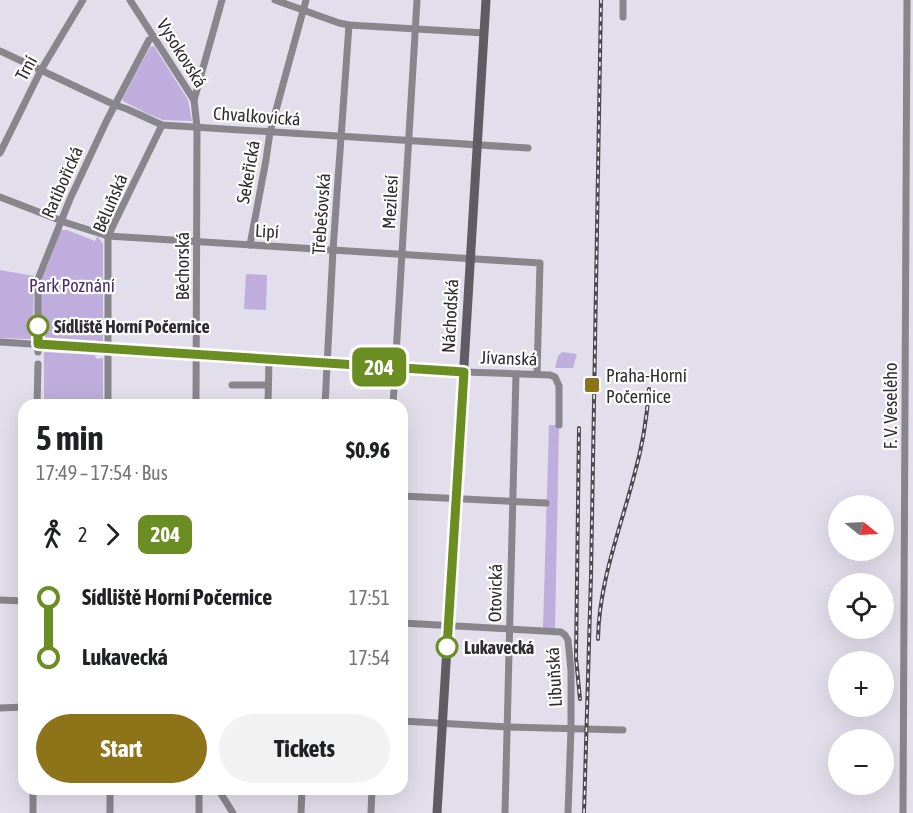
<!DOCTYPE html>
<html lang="en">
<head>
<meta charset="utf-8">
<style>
	:root { --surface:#fff; --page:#f2f2f2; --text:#202124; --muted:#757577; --accent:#8d7418 }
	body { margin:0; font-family:"Asap Condensed",sans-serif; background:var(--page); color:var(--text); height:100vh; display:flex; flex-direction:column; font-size:22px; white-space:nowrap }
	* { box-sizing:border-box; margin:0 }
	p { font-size:20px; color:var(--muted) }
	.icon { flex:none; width:33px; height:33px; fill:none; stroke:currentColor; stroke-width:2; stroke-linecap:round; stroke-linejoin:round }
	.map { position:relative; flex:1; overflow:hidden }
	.sheet { position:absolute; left:18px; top:399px; width:390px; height:396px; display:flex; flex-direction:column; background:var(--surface); border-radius:18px; box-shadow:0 6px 24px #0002 }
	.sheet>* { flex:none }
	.badge { padding:0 12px; border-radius:9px; font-size:21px; line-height:39px }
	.needle { width:39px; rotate:108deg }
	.buttons { position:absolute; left:828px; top:495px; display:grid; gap:12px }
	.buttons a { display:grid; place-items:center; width:66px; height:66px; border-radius:50%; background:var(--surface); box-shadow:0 6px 24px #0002; font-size:30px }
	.map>.badge { position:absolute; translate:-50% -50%; box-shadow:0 0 0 3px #fff }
	.legs { display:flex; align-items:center; gap:9px; height:66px; padding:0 18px; font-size:20px }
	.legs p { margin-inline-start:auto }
	.overview { display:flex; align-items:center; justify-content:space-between; height:102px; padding:0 18px }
	h1 { font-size:33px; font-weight:700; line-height:45px }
	.button { display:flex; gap:12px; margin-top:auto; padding:12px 18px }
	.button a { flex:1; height:69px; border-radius:36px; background:var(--accent); color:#fff; font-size:24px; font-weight:700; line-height:69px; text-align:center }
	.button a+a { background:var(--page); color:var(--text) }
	ul { padding:0 18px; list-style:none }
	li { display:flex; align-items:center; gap:21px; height:60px; font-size:22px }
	li i { display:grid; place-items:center; width:9px; height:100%; margin:0 8px; background:currentColor }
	li i::after { content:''; width:15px; height:15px; margin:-8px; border:4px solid; border-radius:50%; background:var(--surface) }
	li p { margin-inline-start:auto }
	li:first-child i { background:linear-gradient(#0000 50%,currentColor 0) }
	li:last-child i { background:linear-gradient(currentColor 50%,#0000 0) }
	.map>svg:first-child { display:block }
</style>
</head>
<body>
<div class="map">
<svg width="913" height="813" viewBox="0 0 913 813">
	<rect width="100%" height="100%" fill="#e2deeb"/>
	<!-- green -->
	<g fill="#bfaddd">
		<polygon points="154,46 188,100 192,121 163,120 146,113 123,101 123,98 150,47"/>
		<polygon points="61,230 67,230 95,241 97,237 99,237 99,239 103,244 103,341 100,346 46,342 41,339 41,277 44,269 47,267"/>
		<polygon points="0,270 34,276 33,336 30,339 0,338"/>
		<polygon points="246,274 267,275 266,310 244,309"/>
		<polygon points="44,352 95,355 96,359 103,358 103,405 44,405"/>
		<polygon points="562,352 577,354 573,368 555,368 558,356"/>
		<polygon points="549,425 559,425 555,629 543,628"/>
	</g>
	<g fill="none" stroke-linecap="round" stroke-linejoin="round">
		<!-- street -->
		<g stroke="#88868c" stroke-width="7">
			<polyline points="130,0 194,100 197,127 196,405"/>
			<polyline points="275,0 339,23 349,25 484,33"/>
			<polyline points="623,17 623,0"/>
			<polyline points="0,51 115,105 127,109 162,125 528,148"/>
			<polyline points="194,100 222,0"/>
			<polyline points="0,153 41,70 83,0"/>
			<polyline points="0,197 67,223 108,236 540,263 537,374"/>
			<polyline points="250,245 266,160 270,132 306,0"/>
			<polyline points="0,342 464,372 550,375 555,377 559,386 559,425"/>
			<polyline points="38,352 38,279 70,199 107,120 149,40 154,37"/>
			<polyline points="232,385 268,385"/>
			<polyline points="37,405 38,364"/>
			<polyline points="108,405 108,236 162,125"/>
			<polyline points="268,405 269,359"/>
			<polyline points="325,405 333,250 349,25"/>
			<polyline points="393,405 417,0"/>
			<polyline points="402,496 546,503"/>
			<polyline points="0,600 24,601"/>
			<polyline points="402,623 561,632 565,635 568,640 571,671 571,729 568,813"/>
			<polyline points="0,708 24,707"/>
			<polyline points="402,721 507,727 623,730"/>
			<polyline points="33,789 33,813"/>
			<polyline points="110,789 110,813"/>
			<polyline points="199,789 199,813"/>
			<polyline points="218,789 233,813"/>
			<polyline points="301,813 302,789"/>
			<polyline points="371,813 372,789"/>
			<polyline points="505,813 516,374"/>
			<polyline points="903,813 907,0"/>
		</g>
		<!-- secondary -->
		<polyline stroke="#5f5c64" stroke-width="9" points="437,813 486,0"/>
		<defs>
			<g id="rail">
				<polyline points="579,428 576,658 580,699"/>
				<path d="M598 639C599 582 620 530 634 476 642 448 647 418 649 389"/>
				<polyline points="584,813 591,576 601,0"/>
			</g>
		</defs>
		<!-- rail casing -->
		<use href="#rail" stroke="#4c4950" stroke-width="4"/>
		<!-- rail -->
		<use href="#rail" stroke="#fff" stroke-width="1.5" stroke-dasharray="4.5" stroke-linecap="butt"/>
	</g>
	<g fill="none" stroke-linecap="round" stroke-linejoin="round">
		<defs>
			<polyline id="line-1" points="38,326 38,344 464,372 447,647"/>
		</defs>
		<!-- line-1 casing -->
		<use href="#line-1" stroke="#fff" stroke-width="14"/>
		<!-- line-1 -->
		<use href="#line-1" stroke="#6b8e23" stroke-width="9"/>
	</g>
	<!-- markers -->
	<g fill="#fff" stroke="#6b8e23" stroke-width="3">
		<circle cx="38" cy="326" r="10"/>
		<circle cx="447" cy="647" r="10"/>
	</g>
	<rect fill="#8d7418" stroke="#fff" stroke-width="2" x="584" y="377" width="16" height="16" rx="3"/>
	<g text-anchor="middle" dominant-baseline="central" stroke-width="4.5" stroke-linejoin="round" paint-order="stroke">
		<!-- street labels -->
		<g font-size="18" fill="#2e2c31" stroke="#fff">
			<text transform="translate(182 53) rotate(58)">Vysokovská</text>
			<text transform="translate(26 68) rotate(-62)">Trní</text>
			<text transform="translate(257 116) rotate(4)">Chvalkovická</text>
			<text transform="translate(248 172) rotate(-80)">Sekeřická</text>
			<text transform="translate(62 182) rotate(-66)">Ratibořická</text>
			<text transform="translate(390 202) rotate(-87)">Mezilesí</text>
			<text transform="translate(110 203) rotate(-67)">Běluňská</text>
			<text transform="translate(321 214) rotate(-86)">Třebešovská</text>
			<text transform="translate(267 231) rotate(3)">Lipí</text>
			<text transform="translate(182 266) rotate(-90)">Běchorská</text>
			<text transform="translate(450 316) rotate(-87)">Náchodská</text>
			<text transform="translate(509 358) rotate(2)">Jívanská</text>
			<text transform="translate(890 406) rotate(-90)">F. V. Veselého</text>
			<text transform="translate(495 593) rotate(-89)">Otovická</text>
			<text transform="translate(554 677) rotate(-93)">Libuňská</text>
		</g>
		<!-- park labels -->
		<g font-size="18" fill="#492c6e" stroke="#fff">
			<text x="72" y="285">Park Poznání</text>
		</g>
		<!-- stop labels -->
		<g font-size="18" font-weight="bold" fill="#2e2c31" stroke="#fff" text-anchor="start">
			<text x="54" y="326">Sídliště Horní Počernice</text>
			<text x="464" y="647">Lukavecká</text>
		</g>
		<!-- poi labels -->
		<g font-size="18" fill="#2e2c31" stroke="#fff" text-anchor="start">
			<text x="606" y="375">Praha-Horní<tspan x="606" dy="21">Počernice</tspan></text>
		</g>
	</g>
</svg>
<div class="buttons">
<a><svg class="needle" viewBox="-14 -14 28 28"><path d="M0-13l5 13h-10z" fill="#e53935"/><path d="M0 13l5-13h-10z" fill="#757577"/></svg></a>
<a><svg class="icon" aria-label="locate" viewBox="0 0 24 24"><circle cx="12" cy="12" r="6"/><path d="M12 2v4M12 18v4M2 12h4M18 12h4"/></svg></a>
<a>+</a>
<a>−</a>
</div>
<b class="badge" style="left:379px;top:367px;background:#6b8e23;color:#fff">204</b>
<section class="sheet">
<div class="overview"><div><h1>5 min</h1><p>17:49 – 17:54 · Bus</p></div><b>$0.96</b></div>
<div class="legs"><svg class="icon" aria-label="walk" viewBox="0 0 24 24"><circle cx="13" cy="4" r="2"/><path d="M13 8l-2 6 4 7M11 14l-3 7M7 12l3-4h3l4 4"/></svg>2<svg class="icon" aria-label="forward" viewBox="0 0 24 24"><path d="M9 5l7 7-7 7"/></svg><b class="badge" style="background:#6b8e23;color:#fff">204</b></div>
<ul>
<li><i style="color:#6b8e23"></i><b>Sídliště Horní Počernice</b><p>17:51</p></li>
<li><i style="color:#6b8e23"></i><b>Lukavecká</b><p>17:54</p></li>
</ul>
<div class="button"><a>Start</a><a>Tickets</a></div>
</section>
</div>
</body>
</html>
